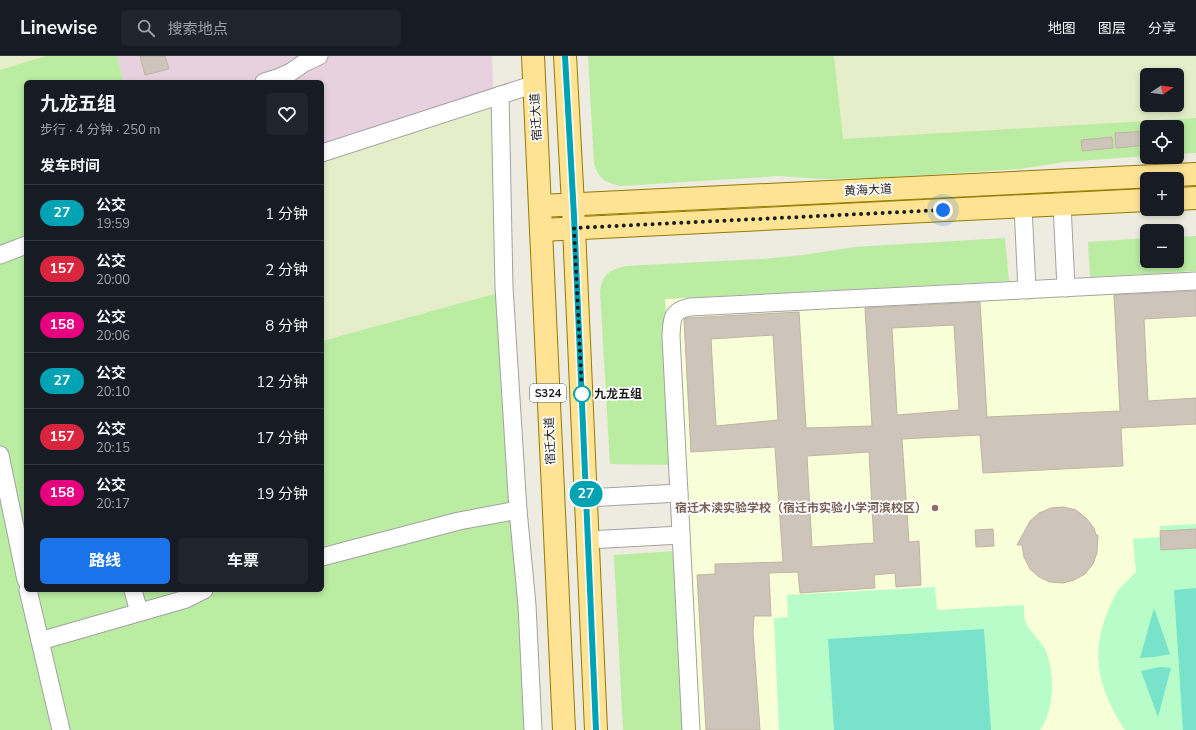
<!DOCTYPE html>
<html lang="zh">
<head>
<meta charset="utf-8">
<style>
	:root { --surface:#171b24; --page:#20242c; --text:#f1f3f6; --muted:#9ea1a6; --line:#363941; --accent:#1a73e8 }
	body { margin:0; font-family:"Nunito Sans","Noto Sans SC",sans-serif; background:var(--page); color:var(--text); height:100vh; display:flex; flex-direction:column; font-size:15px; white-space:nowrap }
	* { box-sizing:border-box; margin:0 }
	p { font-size:13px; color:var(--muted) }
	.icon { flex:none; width:22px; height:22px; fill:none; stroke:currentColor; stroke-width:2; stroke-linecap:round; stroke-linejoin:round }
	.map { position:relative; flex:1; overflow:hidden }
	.panel { position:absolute; left:24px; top:24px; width:300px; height:512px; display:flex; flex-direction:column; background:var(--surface); border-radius:6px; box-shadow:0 2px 6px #0003 }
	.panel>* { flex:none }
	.badge { padding:0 8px; border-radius:13px; font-size:14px; line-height:26px }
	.needle { width:26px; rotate:77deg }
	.buttons { position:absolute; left:1140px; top:12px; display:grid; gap:8px }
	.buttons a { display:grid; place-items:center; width:44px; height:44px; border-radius:6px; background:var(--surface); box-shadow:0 2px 6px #0003; font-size:20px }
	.you { position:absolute; width:20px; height:20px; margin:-10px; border:3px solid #fff; border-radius:50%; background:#1a73e8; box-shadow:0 0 0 6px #1a73e833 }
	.map>.badge { position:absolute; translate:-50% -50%; box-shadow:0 0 0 2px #fff }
	h2 { padding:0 16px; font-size:15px; line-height:36px }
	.round { display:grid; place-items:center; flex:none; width:42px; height:42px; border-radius:6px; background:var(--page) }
	.headline { display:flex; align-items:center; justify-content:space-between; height:68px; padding:0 16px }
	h1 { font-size:19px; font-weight:700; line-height:30px }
	.action { display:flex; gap:8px; margin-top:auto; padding:8px 16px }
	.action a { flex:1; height:46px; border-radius:6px; background:var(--accent); color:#fff; font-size:16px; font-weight:700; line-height:46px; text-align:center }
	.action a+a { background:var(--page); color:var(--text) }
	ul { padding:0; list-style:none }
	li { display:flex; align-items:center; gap:12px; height:56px; padding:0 16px; border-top:1px solid var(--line) }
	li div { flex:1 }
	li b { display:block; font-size:15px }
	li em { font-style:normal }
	li .badge { min-width:44px; font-weight:700; text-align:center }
	header { display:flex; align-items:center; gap:24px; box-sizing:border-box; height:56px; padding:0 20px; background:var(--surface); border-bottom:1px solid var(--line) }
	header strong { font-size:19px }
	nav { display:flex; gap:22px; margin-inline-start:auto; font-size:14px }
	.search { width:280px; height:36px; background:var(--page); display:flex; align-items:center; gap:10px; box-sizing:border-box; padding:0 14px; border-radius:6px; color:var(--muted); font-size:15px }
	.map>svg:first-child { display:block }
</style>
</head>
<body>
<header>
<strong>Linewise</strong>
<div class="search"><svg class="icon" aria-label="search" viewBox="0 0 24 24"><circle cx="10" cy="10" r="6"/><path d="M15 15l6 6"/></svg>搜索地点</div>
<nav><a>地图</a><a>图层</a><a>分享</a></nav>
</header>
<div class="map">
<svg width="1196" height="674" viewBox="0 0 1196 674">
	<rect width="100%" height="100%" fill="#eeebe0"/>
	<!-- industrial -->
	<polygon fill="#e7d1df" points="117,0 492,0 493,32 322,87 322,26 123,26"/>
	<!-- education -->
	<polygon fill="#f8ffd8" points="1196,215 1196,674 684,674 665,243"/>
	<!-- farmland -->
	<g fill="#e5eec9" fill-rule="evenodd">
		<polygon points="0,0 46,0 0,14"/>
		<path d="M834 0H1196V62L843 83ZM1147 19H1177V49H1147Z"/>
		<polygon points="492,49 498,237 322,285 322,102"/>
	</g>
	<!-- grass -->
	<g fill="#baeca2">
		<polygon points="46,0 117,0 123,26 26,26 26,534 322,534 322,285 498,237 528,674 0,674 0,14"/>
		<path d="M588 0H834L843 83 1196 62V97L1177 98V71H1147V100L1064 106 1019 113 879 122 824 123 779 120 621 130C606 127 599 123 594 108Z"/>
		<polygon points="1196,180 1196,215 1090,221 1088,186 1147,182 1147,205 1177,205 1177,181"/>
		<path d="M1005 182 1009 225 665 243 672 409 610 408 600 234C604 217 609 215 625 210L761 203 803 199 855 191Z"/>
		<polygon points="676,495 684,674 623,674 614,499"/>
	</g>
	<!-- park -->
	<g fill="#b8fcc9">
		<path d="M1196 468V674H1125C1100 636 1089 599 1108 555 1111 547 1115 538 1121 531 1126 526 1131 521 1136 516L1133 483 1160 481V470Z"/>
		<path d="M935 531 937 554 1024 549C1024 555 1024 563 1026 568 1031 576 1040 584 1045 593 1055 615 1055 654 1040 674H779L774 562 788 561 787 539Z"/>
	</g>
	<!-- pitch -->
	<g fill="#78e2cb">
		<polygon points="1196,532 1196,674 1183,674 1174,534"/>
		<polygon points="1154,552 1170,598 1154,601 1140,602"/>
		<polygon points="984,573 991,674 834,674 828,583"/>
		<polygon points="1160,611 1171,612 1158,661 1141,615"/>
	</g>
	<!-- building -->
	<g fill="#cdc5b9" stroke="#c0b4a2" fill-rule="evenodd">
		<polygon points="140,0 165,0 169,13 145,19"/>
		<polygon points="1147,75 1147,89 1116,92 1115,77"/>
		<polygon points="1112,81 1113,92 1082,95 1081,84"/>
		<path d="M1196 235V260L1144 263 1148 345 1196 342V368L1121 372 1123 410 983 417 980 379 902 383 909 486 919 485 921 529 896 531 895 517 874 519 875 532 800 537 798 516 769 517 771 560H754L753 575 760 674H706L697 519 715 518V508L783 506 775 391 691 396 684 264 686 262 799 256 806 372 872 370 865 252 980 246 987 361 1120 355 1114 239ZM954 269 959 354 897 359 892 272ZM773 279 778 364 716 370 711 283ZM869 396 874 487 812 491 807 400Z"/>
		<polygon points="1064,451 1076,454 1086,462 1094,472 1096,479 1098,479 1097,497 1093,508 1085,518 1074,524 1063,527 1050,526 1039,521 1030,513 1024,501 1022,489 1017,489 1030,465 1039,457 1051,452"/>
		<polygon points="993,473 994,490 976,491 975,474"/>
		<polygon points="1196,473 1196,492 1161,494 1160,475"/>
	</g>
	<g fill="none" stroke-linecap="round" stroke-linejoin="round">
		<defs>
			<g id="minor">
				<polyline points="264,26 280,21 291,16 304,7 319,0"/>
				<polyline points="500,39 504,231 518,454 527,549 533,674"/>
				<polyline points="322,97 535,28"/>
				<polyline points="1062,148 1066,232"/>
				<polyline points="1023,150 1027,234"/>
				<polyline points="0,199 26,189"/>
				<polyline points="0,399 26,524"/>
				<polyline points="586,442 679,437"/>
				<polyline points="588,484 681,479"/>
				<polyline points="322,501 459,465 518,454"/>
				<polyline points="28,534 61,674"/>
				<polyline points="133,534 139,556"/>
				<polyline points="40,585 186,543 204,534"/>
				<path d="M691 674 671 280C672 263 671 255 690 251L1196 225"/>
			</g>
			<g id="major">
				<polyline points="533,0 564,674"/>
				<polyline points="565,0 573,149 596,674"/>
				<polyline points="1177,143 1196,142"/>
				<polyline points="540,150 1196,118"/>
				<polyline points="541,174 1147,144"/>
			</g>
		</defs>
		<!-- minor casing -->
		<use href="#minor" stroke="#a2a2a2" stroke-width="19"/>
		<!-- major casing -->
		<use href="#major" stroke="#937b00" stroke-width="24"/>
		<!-- minor -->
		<use href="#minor" stroke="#fff" stroke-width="17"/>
		<!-- major -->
		<use href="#major" stroke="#ffe394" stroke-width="22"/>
	</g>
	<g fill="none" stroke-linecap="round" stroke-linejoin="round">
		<defs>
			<polyline id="line" points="565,0 574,160 596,674"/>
		</defs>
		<!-- line casing -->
		<use href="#line" stroke="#fff" stroke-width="9"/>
		<!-- line -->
		<use href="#line" stroke="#00a3b4" stroke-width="6"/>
		<!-- walk -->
		<polyline stroke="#1b1b1b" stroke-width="4" stroke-dasharray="0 7.2" points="582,338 574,172 943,154"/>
	</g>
	<!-- markers -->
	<circle fill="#fff" stroke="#00a3b4" stroke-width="2" cx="582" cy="338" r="8"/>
	<circle fill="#8d6e63" stroke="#fff" stroke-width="1.5" cx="935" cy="452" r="4"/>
	<g text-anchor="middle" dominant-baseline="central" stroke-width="3.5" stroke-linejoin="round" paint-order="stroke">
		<!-- shield labels -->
		<rect fill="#fff" stroke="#5f5f5f" stroke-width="1" x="530" y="328" width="36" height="18" rx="3"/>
		<g font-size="11" font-weight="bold" fill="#1b1b1b">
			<text x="548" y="337">S324</text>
		</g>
		<!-- street labels -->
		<g font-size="12" fill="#1b1b1b" stroke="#fff">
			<text transform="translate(536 61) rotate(-93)">宿迁大道</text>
			<text transform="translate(868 134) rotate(-3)">黄海大道</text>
			<text transform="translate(550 385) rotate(-92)">宿迁大道</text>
		</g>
		<!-- stop labels -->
		<g font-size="12" font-weight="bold" fill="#1b1b1b" stroke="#fff" text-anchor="start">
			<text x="594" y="338">九龙五组</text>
		</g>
		<!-- education labels -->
		<g font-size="12" font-weight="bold" fill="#785e54" stroke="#fff" text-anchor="end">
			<text x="927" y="452">宿迁木渎实验学校（宿迁市实验小学河滨校区）</text>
		</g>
	</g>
</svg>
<div class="buttons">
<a><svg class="needle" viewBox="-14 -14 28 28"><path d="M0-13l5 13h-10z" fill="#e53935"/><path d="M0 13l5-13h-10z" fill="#9ea1a6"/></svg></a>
<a><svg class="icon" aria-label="locate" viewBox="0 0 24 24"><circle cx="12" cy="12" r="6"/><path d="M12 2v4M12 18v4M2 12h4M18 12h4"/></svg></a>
<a>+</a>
<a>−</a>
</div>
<div class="you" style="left:943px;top:154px"></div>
<b class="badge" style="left:586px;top:438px;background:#00a3b4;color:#fff">27</b>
<section class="panel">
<div class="headline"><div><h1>九龙五组</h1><p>步行 · 4 分钟 · 250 m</p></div><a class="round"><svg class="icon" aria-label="heart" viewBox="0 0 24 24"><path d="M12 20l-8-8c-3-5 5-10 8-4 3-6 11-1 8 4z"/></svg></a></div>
<h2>发车时间</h2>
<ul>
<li><span class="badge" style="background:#00a3b4;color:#fff">27</span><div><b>公交</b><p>19:59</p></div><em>1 分钟</em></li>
<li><span class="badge" style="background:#d7263d;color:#fff">157</span><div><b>公交</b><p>20:00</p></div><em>2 分钟</em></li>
<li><span class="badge" style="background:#e6007e;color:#fff">158</span><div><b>公交</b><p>20:06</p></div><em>8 分钟</em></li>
<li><span class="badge" style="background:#00a3b4;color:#fff">27</span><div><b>公交</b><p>20:10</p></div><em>12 分钟</em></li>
<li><span class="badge" style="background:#d7263d;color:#fff">157</span><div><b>公交</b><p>20:15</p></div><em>17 分钟</em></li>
<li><span class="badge" style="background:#e6007e;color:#fff">158</span><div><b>公交</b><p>20:17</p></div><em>19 分钟</em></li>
</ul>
<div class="action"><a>路线</a><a>车票</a></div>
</section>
</div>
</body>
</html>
